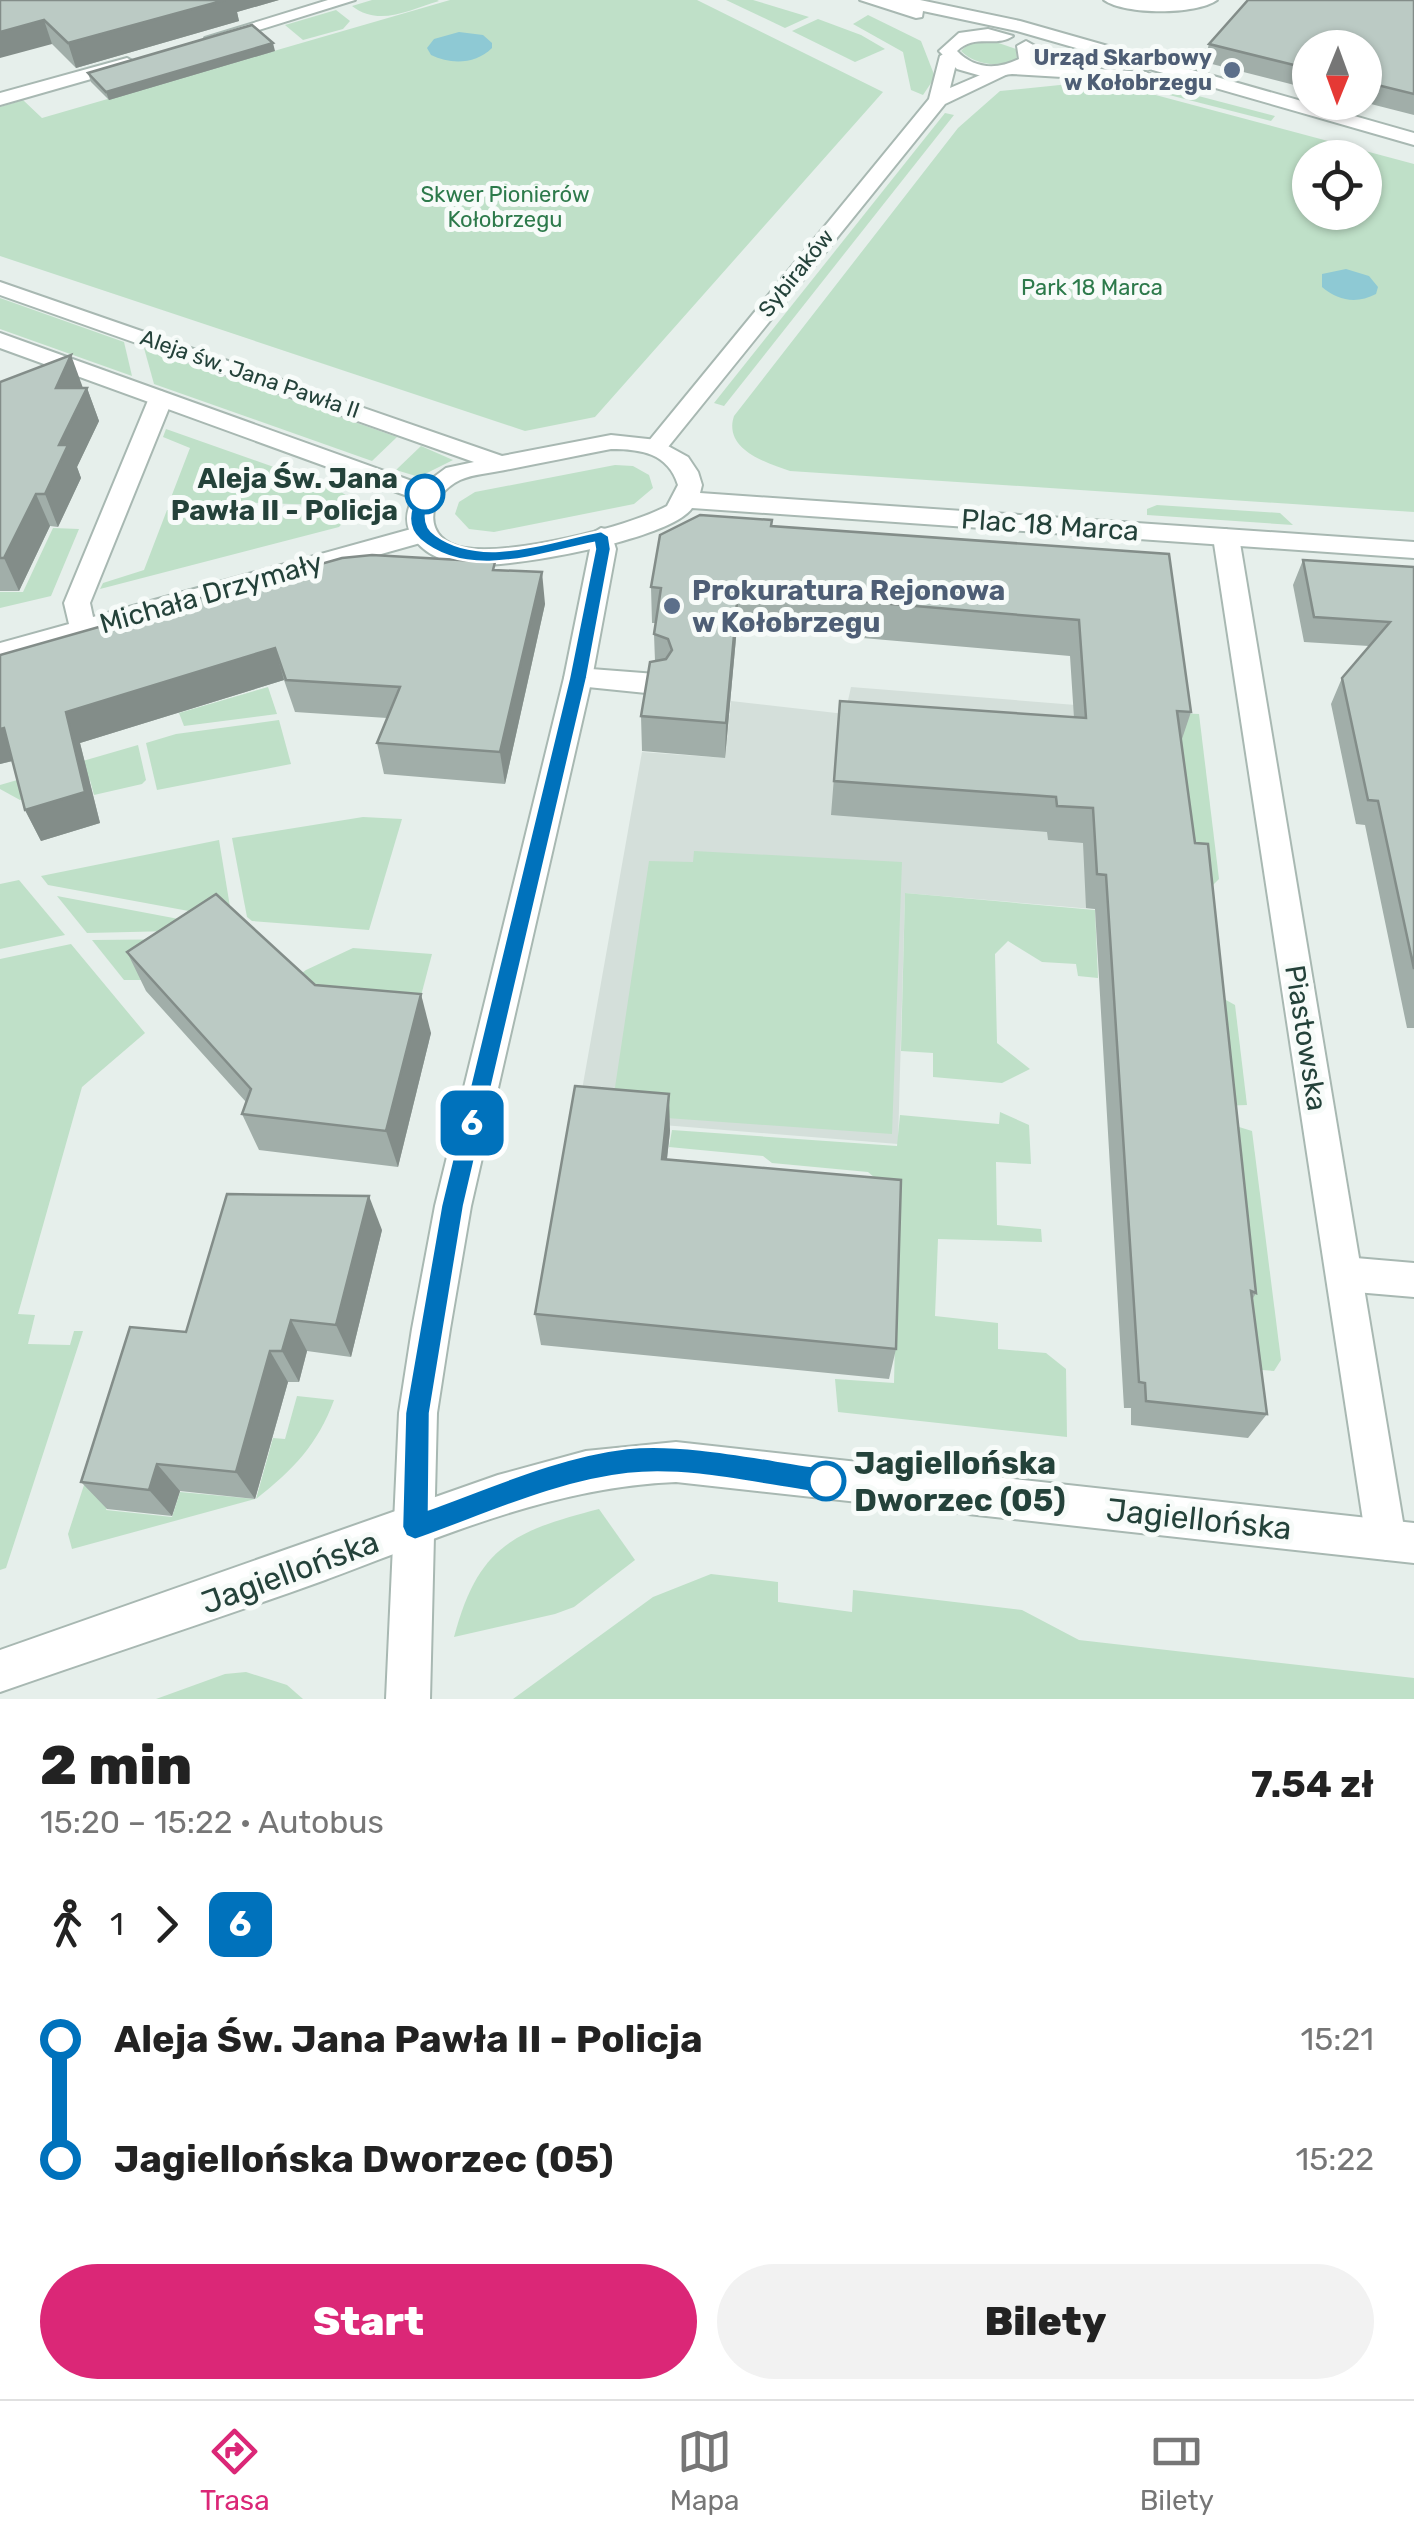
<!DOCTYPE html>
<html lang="pl">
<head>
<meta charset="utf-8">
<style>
	:root { --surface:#fff; --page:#f2f2f2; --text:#222; --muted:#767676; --line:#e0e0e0; --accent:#db2777 }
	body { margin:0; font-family:Rubik,sans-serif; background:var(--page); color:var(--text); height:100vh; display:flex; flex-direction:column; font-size:38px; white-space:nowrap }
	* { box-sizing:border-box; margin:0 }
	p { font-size:32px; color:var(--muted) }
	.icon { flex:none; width:55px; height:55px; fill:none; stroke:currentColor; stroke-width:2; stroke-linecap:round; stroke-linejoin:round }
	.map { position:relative; height:1699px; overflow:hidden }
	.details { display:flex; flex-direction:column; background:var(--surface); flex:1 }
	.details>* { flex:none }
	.badge { padding:0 20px; border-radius:15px; font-size:35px; line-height:65px }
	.needle { width:65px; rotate:181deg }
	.tools { position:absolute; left:1292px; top:30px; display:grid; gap:20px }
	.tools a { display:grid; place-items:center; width:90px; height:90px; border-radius:50%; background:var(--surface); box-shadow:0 2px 8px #0004; font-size:50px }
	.map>.badge { position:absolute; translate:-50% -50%; box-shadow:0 0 0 5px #fff }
	.legs { display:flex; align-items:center; gap:15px; height:110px; padding:0 40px; font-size:32px }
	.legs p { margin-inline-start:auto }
	.overview { display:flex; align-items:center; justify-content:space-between; height:170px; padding:0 40px }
	h1 { font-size:55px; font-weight:800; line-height:75px }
	.cta { display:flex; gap:20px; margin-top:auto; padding:20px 40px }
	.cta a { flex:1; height:115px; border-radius:60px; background:var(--accent); color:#fff; font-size:40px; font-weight:800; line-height:115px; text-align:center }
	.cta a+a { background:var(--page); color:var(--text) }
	ul { padding:0 40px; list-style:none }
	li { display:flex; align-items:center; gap:35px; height:120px; font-size:38px }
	li i { display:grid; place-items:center; width:15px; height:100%; margin:0 12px; background:currentColor }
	li i::after { content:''; width:25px; height:25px; margin:-12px; border:8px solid; border-radius:50%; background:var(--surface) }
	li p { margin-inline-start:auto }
	li:first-child i { background:linear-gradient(#0000 50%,currentColor 0) }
	li:last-child i { background:linear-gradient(currentColor 50%,#0000 0) }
	.menu { display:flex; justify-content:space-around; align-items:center; height:140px; border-top:2px solid var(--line); background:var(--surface); font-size:28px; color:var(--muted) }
	.menu a { display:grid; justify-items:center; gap:5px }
	.menu .active { color:var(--accent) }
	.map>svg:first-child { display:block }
</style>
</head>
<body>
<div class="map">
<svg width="1414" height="1699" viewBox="0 0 1414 1699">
	<rect width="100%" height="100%" fill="#e6efeb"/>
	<!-- built -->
	<polygon fill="#d4dfda" points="851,687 1176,713 1200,918 905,893 898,1144 577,1118 642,752 725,758 731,701 845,714"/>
	<!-- green -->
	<g fill="#bfe0c8" fill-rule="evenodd">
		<path d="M372 0H437L439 1C409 10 379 27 352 6Z"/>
		<polygon points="450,0 697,0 883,92 595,417 525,431 0,256 0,107 23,100 42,118"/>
		<polygon points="726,0 753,0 809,17 785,28"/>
		<polygon points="336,10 350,21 343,29 303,40 285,25"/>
		<polygon points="868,15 921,41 935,77 923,95 911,90 903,52 853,24"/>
		<polygon points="818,19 861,35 885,49 855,62 792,31"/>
		<path d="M990 40 1016 49 1017 59C999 68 975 65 961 51L969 43Z"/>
		<path d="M1088 78 1141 81 1275 116 1271 121 1126 84 1103 81 1414 164V512L790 471C766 463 723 449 734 416L958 128 1000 91 1099 81ZM1310 158H1365V212H1310Z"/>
		<polygon points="945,113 954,115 724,406 714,403"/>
		<polygon points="0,298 124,342 132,376 0,329"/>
		<polygon points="144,348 397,437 372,461 154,384"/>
		<polygon points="166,429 336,489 349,497 352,506 170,500 190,448 163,437"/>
		<polygon points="421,446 453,460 419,477 396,470"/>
		<polygon points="615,465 633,466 649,475 653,488 634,504 494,532 469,529 455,514 459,502 475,492"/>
		<polygon points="1157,505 1280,513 1293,525 1147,515 1147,509"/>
		<polygon points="167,510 350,515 339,527 100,589 103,583 144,570"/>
		<polygon points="53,528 79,529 51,596 0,608 0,592 23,592"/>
		<polygon points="268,687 277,714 184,726 179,713"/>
		<polygon points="1176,713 1199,714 1219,879 1212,886 1196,885"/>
		<polygon points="279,720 291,764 157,790 146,743 176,734"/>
		<polygon points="138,745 146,780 142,784 94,795 90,780 20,800 0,789 0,785"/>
		<polygon points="363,817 402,819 369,930 252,921 247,917 232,838"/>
		<polygon points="219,840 232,919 48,885 41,876"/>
		<polygon points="694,851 902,862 892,1134 611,1114 649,861 693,862"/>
		<polygon points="19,880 65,935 0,949 0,884"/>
		<polygon points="905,893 1095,910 1098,978 1078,976 1076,964 1042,962 1008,941 995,954 997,1043 1030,1069 1002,1083 933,1077 933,1053 901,1051"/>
		<polygon points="57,896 221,927 216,930 87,933"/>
		<polygon points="204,939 141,980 124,980 92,940"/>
		<polygon points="71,944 145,1033 82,1087 18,1314 35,1315 28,1344 70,1345 74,1331 83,1331 6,1568 0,1570 0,959"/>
		<polygon points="353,948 432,954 417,1011 287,984 306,970"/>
		<polygon points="1209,998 1226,1000 1235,1005 1247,1105 1220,1106"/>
		<polygon points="1000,1112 1029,1125 1031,1164 996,1162 997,1225 1041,1229 1042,1242 938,1239 935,1316 998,1323 998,1349 1046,1353 1066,1369 1067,1437 838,1412 835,1379 894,1383 898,1214 890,1191 868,1172 772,1163 763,1156 669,1147 672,1130 897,1146 900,1115 999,1124"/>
		<polygon points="1226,1123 1252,1131 1281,1360 1274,1371 1250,1369"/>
		<polygon points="154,1347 106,1510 172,1517 180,1492 255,1499 72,1549 68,1534 116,1387"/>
		<path d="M297 1396 334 1400C318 1444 293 1470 256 1499L273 1438 285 1439Z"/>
		<path d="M599 1509 635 1560 574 1607 555 1614 454 1637C478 1546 514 1531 599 1509Z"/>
		<polygon points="711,1574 778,1582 778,1602 852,1612 853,1590 1022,1610 1079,1640 1414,1678 1414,1699 513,1699 653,1597"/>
		<polygon points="246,1672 287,1685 303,1699 156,1699 225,1674"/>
	</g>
	<!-- water -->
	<g fill="#8ec9d4">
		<path d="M459 32 483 35 492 43V48C476 64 451 65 431 55L427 48 434 39Z"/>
		<path d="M1346 269 1369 276 1378 287 1376 294C1357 304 1338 301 1322 287V274Z"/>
	</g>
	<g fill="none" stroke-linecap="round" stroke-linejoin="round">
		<defs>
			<g id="service">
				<polygon points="578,668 656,674 666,677 670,684 666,691 656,694 568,685 564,678 568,671"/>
				<polygon points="1344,1257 1414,1263 1414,1297 1344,1291 1331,1286 1326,1274 1331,1262"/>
			</g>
			<g id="minor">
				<path d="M1104 0H1217C1196 15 1125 15 1104 0Z"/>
				<polygon points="949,51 958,56 950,88 999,67 1011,67 1014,71 945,104 664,452 648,452 644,447 648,442 929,99 940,56"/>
				<polygon points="161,391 173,398 90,603 93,617 422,526 435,534 431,540 0,661 0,643 69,624 64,603 149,398"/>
				<polygon points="601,528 610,530 616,549 592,678 471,1206 450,1329 437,1413 430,1699 386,1699 399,1413 412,1329 435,1206 564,678 590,549 588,536"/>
				<polygon points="1226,529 1239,537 1406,1540 1400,1554 1386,1560 1372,1554 1366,1540 1213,537"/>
			</g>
			<g id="tertiary">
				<polygon points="328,0 355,0 220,42 205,38"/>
				<polygon points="860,0 920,0 1020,21 1414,133 1414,145 1017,31 923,11 922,17 916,18"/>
				<path d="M988 29 1013 36C996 48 975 33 957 51 974 69 997 70 1019 59L1017 46 1026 41 1035 46 1034 65 1146 72 1155 77 1146 82 1012 74 985 77 957 69 939 51 959 33Z"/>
				<polygon points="127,58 136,63 133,67 0,105 0,93"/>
				<path d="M0 282 502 456 611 435 657 440 688 457 698 472 702 485 700 493 1414 542V558L692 508C670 540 511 568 471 565 451 564 428 557 416 541 404 527 405 513 413 498L0 348V333L423 485 446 468 474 462 0 295ZM611 449C641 449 668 453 678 485L667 506C626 528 512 555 465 548 422 541 425 497 460 480 473 474 491 473 505 470 541 463 576 456 611 449Z"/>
				<path d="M676 1442 1414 1523V1563L676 1482C551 1487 441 1537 325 1580 217 1619 108 1654 0 1692V1650L498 1475 586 1451Z"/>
			</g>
		</defs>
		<!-- service casing -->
		<use href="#service" stroke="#a8b8b2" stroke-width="4"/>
		<!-- minor casing -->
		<use href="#minor" stroke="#a8b8b2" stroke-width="4"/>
		<!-- tertiary casing -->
		<use href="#tertiary" stroke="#a8b8b2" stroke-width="4"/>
		<!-- service -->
		<use href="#service" fill="#fff" fill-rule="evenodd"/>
		<!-- minor -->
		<use href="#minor" fill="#fff" fill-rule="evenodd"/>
		<!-- tertiary -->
		<use href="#tertiary" fill="#fff" fill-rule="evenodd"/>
	</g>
	<!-- wall -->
	<g fill="#a1aea9">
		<polygon points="0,0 279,0 237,12 239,21 76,68 52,44"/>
		<polygon points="1414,0 1414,115 1363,102 1365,102 1365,48 1310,48 1310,89 1204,62 1209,44"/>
		<polygon points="275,51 109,100 91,82 88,73"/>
		<polygon points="0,382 87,388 99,421 77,467 81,478 58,527 50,526 19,591 0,591"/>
		<polygon points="772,526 1169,554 1191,712 1181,742 1256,1293 1252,1300 1267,1414 1248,1438 1131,1425 1131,1408 1124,1408 1095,909 1086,908 1083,843 1048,840 1047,832 831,815 840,701 1074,718 1070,656 737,627 725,758 642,751 641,716 655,661 654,634 656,623 652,623 651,587"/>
		<polygon points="1303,560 1414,567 1414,1028 1407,1028 1365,825 1356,824 1331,704 1342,678 1369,646 1304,642 1293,585"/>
		<polygon points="496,570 545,604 505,784 384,774 377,743 387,718 295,712 284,680 80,743 100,823 41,841 25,810 13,761 0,764 0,655"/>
		<polygon points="127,952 315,985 431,1033 398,1167 259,1150 242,1114 246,1102 146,991"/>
		<polygon points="670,1131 667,1159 896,1349 889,1379 541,1345 535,1314"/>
		<polygon points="382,1230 351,1357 307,1351 299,1382 288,1382 255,1499 180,1491 172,1516 107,1509 81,1482 186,1332"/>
	</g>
	<!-- shaded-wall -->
	<g fill="#838d89">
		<polygon points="225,0 279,0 237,12 239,21 76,68 68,43"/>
		<polygon points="44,20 52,44 0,58 0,32"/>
		<polygon points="273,43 275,51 109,100 106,92"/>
		<polygon points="71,355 83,388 56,388"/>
		<polygon points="87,388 99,421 77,467 81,478 58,527 45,494 59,445"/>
		<polygon points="36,494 50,526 19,591 4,558"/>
		<polygon points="542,572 545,604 505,784 500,752"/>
		<polygon points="738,591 737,627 725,758 726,723"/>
		<polygon points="275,648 284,680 80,743 100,823 41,841 25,810 66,712"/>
		<polygon points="4,728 20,759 0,764 0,729"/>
		<polygon points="421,994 431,1033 398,1167 386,1131"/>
		<polygon points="669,1094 670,1131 663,1194 662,1159"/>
		<polygon points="369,1196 382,1230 351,1357 336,1325"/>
		<polygon points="291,1320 307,1351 299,1382 282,1351"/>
		<polygon points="270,1351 288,1382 255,1499 236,1472"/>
		<polygon points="157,1464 180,1491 172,1516 149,1490"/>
	</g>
	<!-- building -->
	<g fill="#bbcac4" stroke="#838d89" stroke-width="2.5">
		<polygon points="0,0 225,0 68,43 44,20 0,32"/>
		<polygon points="1248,0 1414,0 1414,94 1365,82 1365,48 1310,48 1310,69 1209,44"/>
		<polygon points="252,25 273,43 106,92 88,73"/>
		<polygon points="71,355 56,388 87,388 59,445 68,445 45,494 36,494 4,558 0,558 0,382"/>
		<polygon points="700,515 772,520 771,526 1169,554 1191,712 1177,711 1195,843 1208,844 1256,1293 1251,1291 1267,1414 1146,1401 1145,1383 1139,1382 1106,875 1097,874 1093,808 1057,806 1056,797 834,781 840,701 1086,718 1079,620 738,591 726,723 641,716 650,662 666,659 672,650 668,639 654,634 661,588 651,587 660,535"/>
		<polygon points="372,555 495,562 493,570 542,572 500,752 377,743 400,687 286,680 275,648 66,712 85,792 25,810 4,728 0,729 0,655 342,558"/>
		<polygon points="1303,560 1414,567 1414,969 1378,801 1368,800 1342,678 1390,622 1314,617"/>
		<polygon points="216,894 315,985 421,994 386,1131 242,1114 251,1089 127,952"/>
		<polygon points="575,1086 669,1094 662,1159 901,1180 896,1349 535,1314"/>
		<polygon points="227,1194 369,1196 336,1325 291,1320 282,1351 270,1351 236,1472 157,1464 149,1490 81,1482 130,1327 186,1332"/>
	</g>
	<!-- line-1 -->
	<path fill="#0072bc" stroke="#fff" stroke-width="2.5" d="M420 490 433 494C425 508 421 525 436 535 482 568 549 541 601 531L609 536 611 549 587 678 464 1206 430 1413 429 1509C493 1486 559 1456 627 1448 689 1442 765 1460 826 1468L836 1472 839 1481 836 1490 826 1494C763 1486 692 1467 628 1474 555 1482 484 1516 415 1540L406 1536 402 1527 405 1413 441 1206 569 678 595 549 594 543C539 554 468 581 420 540 404 526 410 506 420 490Z"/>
	<!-- markers -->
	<g fill="#5c6f8a" stroke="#f7fbf9" stroke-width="4">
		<circle cx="1232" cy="70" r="10"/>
		<circle cx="672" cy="606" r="10"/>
	</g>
	<g fill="#fff" stroke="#0072bc" stroke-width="5">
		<circle cx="425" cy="494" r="18"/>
		<circle cx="826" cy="1481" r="18"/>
	</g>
	<g text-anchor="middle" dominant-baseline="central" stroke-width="10" stroke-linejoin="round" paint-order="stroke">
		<!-- far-service labels -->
		<g font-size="22" font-weight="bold" fill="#4e5e75" stroke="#f7fbf9" text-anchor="end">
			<text x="1212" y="57">Urząd Skarbowy<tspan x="1212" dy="25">w Kołobrzegu</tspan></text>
		</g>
		<!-- far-park labels -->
		<g font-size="22" fill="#2d7a4b" stroke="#f7fbf9">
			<text x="505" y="194">Skwer Pionierów<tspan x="505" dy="25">Kołobrzegu</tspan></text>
			<text x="1092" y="287">Park 18 Marca</text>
		</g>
		<!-- far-street labels -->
		<g font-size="22" fill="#24423a" stroke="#f7fbf9">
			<text transform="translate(796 273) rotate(-51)">Sybiraków</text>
			<text transform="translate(250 374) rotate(19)">Aleja św. Jana Pawła II</text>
		</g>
		<!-- stop labels -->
		<g font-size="28" font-weight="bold" fill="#24423a" stroke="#f7fbf9" text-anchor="end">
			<text x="398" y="478">Aleja Św. Jana<tspan x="398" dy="32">Pawła II - Policja</tspan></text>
		</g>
		<!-- street labels -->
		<g font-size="28" fill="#24423a" stroke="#f7fbf9">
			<text transform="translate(1050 525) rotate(4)">Plac 18 Marca</text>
			<text transform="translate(211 593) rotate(-16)">Michała Drzymały</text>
			<text transform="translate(1306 1038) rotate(81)">Piastowska</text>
		</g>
		<!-- service labels -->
		<g font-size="28" font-weight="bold" fill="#4e5e75" stroke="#f7fbf9" text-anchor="start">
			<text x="692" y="590">Prokuratura Rejonowa<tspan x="692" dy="32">w Kołobrzegu</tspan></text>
		</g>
		<!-- near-stop labels -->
		<g font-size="32" font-weight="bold" fill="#24423a" stroke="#f7fbf9" text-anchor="start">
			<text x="854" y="1463">Jagiellońska<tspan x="854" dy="37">Dworzec (05)</tspan></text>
		</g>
		<!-- near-street labels -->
		<g font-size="32" fill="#24423a" stroke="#f7fbf9">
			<text transform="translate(1199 1519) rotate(6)">Jagiellońska</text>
			<text transform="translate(290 1572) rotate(-20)">Jagiellońska</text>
		</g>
	</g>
</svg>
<div class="tools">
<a><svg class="needle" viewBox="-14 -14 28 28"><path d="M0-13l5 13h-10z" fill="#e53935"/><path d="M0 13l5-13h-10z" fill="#767676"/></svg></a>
<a><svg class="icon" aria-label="locate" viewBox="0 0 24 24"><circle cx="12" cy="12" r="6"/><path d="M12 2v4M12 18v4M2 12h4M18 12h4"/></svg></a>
</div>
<b class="badge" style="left:472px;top:1123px;background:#0072bc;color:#fff">6</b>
</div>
<section class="details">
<div class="overview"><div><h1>2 min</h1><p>15:20 – 15:22 · Autobus</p></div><b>7.54 zł</b></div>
<div class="legs"><svg class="icon" aria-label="walk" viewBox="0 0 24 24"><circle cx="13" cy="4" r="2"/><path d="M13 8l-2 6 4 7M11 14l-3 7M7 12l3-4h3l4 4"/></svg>1<svg class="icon" aria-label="forward" viewBox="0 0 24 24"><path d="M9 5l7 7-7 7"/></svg><b class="badge" style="background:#0072bc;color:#fff">6</b></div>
<ul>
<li><i style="color:#0072bc"></i><b>Aleja Św. Jana Pawła II - Policja</b><p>15:21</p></li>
<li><i style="color:#0072bc"></i><b>Jagiellońska Dworzec (05)</b><p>15:22</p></li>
</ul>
<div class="cta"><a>Start</a><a>Bilety</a></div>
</section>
<nav class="menu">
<a class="active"><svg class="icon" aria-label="directions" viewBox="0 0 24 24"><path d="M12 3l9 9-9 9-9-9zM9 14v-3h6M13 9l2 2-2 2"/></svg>Trasa</a>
<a><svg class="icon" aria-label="map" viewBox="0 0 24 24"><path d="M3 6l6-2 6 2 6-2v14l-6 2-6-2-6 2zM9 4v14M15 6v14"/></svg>Mapa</a>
<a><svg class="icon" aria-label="tickets" viewBox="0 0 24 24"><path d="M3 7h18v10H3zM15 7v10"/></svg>Bilety</a>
</nav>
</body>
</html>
